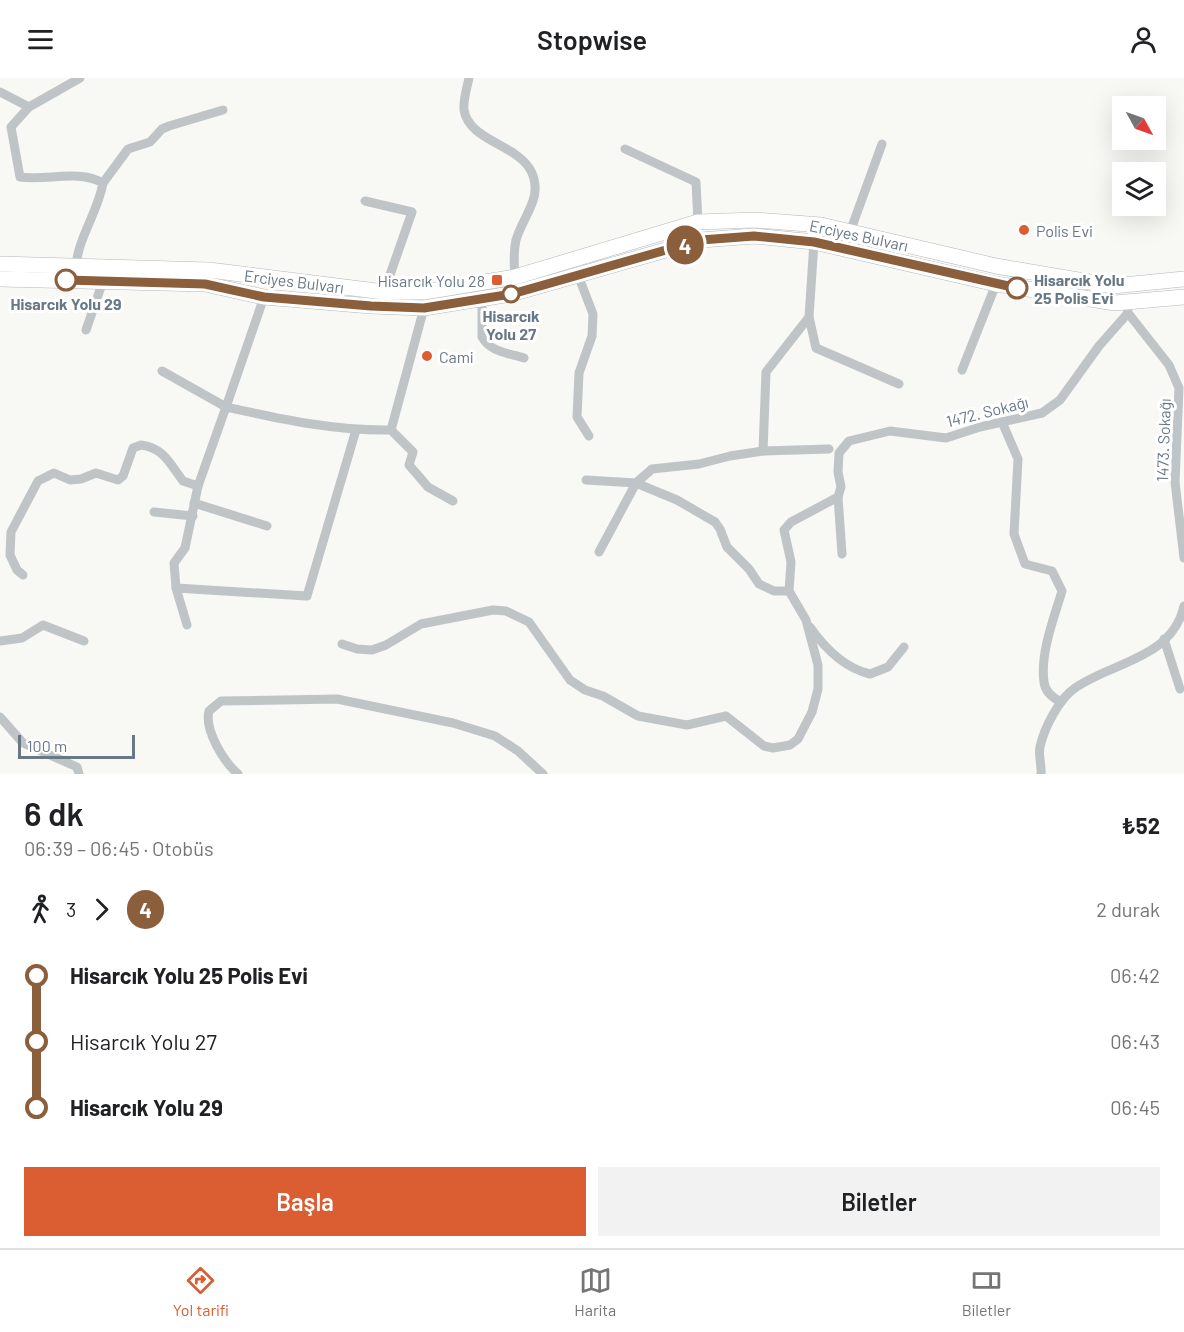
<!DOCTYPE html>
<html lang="tr">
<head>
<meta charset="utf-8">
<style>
	:root { --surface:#fff; --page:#f2f2f2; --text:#202124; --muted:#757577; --line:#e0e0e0; --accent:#db5d32 }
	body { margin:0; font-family:Barlow,sans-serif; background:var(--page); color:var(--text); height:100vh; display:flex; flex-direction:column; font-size:22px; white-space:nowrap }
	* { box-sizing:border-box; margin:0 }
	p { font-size:20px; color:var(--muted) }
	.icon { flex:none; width:33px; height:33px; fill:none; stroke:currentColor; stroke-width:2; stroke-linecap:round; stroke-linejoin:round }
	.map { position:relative; height:696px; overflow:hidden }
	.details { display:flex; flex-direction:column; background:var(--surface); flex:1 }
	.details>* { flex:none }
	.badge { padding:0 12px; border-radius:20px; font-size:21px; line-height:39px }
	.needle { width:39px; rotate:130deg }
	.tools { position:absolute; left:1112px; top:18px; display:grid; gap:12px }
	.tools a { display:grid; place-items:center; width:54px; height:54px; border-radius:0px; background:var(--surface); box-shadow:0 6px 24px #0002; font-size:30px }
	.scale { position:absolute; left:18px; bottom:15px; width:117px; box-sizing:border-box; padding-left:6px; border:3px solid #687885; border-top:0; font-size:16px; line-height:21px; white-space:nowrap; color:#687885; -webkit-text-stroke:4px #fff; paint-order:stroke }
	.map>.badge { position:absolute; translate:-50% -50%; box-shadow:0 0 0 3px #fff }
	.legs { display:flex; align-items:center; gap:9px; height:66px; padding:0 24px; font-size:20px }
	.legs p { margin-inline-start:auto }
	.head { display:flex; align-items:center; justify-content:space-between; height:102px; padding:0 24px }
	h1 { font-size:33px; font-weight:600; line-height:45px }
	.primary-button { display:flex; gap:12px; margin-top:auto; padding:12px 24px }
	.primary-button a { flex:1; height:69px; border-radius:0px; background:var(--accent); color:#fff; font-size:24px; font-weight:600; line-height:69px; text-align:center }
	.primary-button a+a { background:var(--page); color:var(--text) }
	ul { padding:0 24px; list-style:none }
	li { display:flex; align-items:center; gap:21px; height:66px; font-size:22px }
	li i { display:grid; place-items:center; width:9px; height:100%; margin:0 8px; background:currentColor }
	li i::after { content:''; width:15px; height:15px; margin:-8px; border:4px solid; border-radius:50%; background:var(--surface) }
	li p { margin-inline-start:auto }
	li:first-child i { background:linear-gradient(#0000 50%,currentColor 0) }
	li:last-child i { background:linear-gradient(currentColor 50%,#0000 0) }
	header { display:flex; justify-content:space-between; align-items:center; height:78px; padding:0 24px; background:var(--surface); font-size:27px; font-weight:600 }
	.tabs { display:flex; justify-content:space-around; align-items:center; height:84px; border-top:2px solid var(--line); background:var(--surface); font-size:16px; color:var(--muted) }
	.tabs a { display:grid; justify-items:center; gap:3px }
	.tabs .selected { color:var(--accent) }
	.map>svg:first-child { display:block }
</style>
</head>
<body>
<header><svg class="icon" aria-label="menu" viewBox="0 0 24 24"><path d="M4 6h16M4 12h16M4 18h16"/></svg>Stopwise<svg class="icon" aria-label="person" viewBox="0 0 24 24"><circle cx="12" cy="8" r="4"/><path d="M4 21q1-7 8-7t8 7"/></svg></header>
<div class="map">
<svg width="1184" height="696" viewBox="0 0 1184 696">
	<rect width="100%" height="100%" fill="#f8f8f5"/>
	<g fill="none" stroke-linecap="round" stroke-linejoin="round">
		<defs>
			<g id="trunk">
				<polyline points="0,186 209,192 384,214 424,214 515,199 698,144 755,142 821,147 996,188 1113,208 1184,201"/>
				<polyline points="0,201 205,206 264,219 371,228 424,230 511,216 701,162 754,158 814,164 996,206 1115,225 1184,219"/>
			</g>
		</defs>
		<!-- trunk casing -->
		<use href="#trunk" stroke="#b3b7ba" stroke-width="16"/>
		<!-- minor -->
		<g stroke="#bfc4c7" stroke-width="9">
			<path d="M469 0C467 10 463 21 464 32 469 63 517 66 531 93 544 119 523 138 516 162 513 175 514 187 515 199"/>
			<polyline points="0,14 29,29"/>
			<polyline points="625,71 696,104 698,144"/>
			<polyline points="103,105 128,71 150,64 162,51 169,48 223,32"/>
			<polyline points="365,123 412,134 384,214"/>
			<polyline points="850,154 882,66"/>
			<polyline points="814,164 809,239 816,270 899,306"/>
			<path d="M76 187C79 158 98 134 103 105 78 91 47 103 20 99L11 49 29 29 80 0"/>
			<polyline points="578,197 593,236 592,258 579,295 577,339 589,358"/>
			<path d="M482 220V259C490 274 508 275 524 280"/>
			<polyline points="1127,230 1128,235 1169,287 1179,310 1175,404 1184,480"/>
			<polyline points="86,252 103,203"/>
			<polyline points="962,292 996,206"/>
			<polyline points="162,293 226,329 264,219"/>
			<path d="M1002 344 1018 381 1014 456 1025 486 1052 493 1062 513C1054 540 1040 575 1044 604 1045 614 1053 620 1061 624"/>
			<polyline points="391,352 413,374 409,387 428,409 453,423"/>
			<polyline points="763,373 766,294 809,239"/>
			<polyline points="586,402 636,405 677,422 715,444 720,451 727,469 749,491 759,506 774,513 789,513"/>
			<polyline points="838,419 842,476"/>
			<polyline points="194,425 267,448"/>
			<polyline points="154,434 193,438"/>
			<polyline points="599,474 636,405 652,391 699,386 730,378 763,373 829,371"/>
			<path d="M23 497 17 492 10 477 11 454 38 403 54 395 70 402 81 401 96 395 118 402 123 398 133 370 141 367C164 370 170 386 183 403L198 408"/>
			<polyline points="176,510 307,518 356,352"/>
			<path d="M187 547 176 510 174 485 185 470 198 408 226 329C281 341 334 353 391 352L424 230"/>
			<path d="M810 549C824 569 844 590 870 596L888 589 904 569"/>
			<polyline points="1164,561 1180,611"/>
			<polyline points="0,563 22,560 43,547 84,563"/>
			<polyline points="342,566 357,571 372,572 386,567 421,546 493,532 506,533 529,544 570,602 585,612 603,618 638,638 687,647 726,638 764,668 773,670 790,667 798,661 812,634 818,611 818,587 806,542 789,513 791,484 784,452 791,444 838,419 841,409 838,394 839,375 849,363 890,353 946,360 980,349 1042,335 1060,322 1099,268 1128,235"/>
			<polyline points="0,639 23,665 77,689 79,696"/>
			<path d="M238 696C224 684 204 652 209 633L221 623 337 621 453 645 495 658 518 673 543 696"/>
			<path d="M1041 696C1042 687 1038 678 1040 669 1044 650 1059 621 1075 610 1112 584 1172 581 1184 528"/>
		</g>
		<!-- trunk -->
		<use href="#trunk" stroke="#fff" stroke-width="15"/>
	</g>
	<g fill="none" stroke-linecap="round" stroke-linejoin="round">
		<defs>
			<polyline id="line-1" points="66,202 205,206 264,219 371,228 424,230 512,216 701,162 754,158 814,164 1017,210"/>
		</defs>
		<!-- line-1 casing -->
		<use href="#line-1" stroke="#fff" stroke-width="14"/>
		<!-- line-1 -->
		<use href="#line-1" stroke="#8b5e3c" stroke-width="9"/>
	</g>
	<!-- markers -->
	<g fill="#db5d32" stroke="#fff" stroke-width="2">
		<circle cx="1024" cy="152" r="6"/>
		<rect x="491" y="196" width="12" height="12" rx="3"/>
		<circle cx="427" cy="278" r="6"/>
	</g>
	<g fill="#fff" stroke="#8b5e3c" stroke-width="3">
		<circle cx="66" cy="202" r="10"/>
		<circle cx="1017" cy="210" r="10"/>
		<circle cx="511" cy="216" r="8"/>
	</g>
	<g text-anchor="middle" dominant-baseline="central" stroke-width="6" stroke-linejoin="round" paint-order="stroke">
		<!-- poi labels -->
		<g font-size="16" fill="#687885" stroke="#fff" text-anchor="start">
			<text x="1036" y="152">Polis Evi</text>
			<text x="485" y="202" text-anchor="end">Hisarcık Yolu 28</text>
			<text x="439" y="278">Cami</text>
		</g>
		<!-- street labels -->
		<g font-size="16" fill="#687885" stroke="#fff">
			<text transform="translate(859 157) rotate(12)">Erciyes Bulvarı</text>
			<text transform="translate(294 203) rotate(7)">Erciyes Bulvarı</text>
			<text transform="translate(987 333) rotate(-14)">1472. Sokağı</text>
			<text transform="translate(1163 362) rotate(-88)">1473. Sokağı</text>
		</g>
		<!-- stop labels -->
		<g font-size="16" font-weight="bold" fill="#687885" stroke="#fff">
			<text x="1034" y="201" text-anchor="start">Hisarcık Yolu<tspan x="1034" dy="18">25 Polis Evi</tspan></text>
			<text x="66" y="225">Hisarcık Yolu 29</text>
			<text x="511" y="237">Hisarcık<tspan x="511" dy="18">Yolu 27</tspan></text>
		</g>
	</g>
</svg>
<div class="tools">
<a><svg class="needle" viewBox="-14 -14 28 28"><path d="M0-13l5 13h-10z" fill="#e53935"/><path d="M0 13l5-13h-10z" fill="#757577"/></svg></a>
<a><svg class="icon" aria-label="layers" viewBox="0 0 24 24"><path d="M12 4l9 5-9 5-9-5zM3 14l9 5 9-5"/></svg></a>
</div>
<div class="scale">100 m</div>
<b class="badge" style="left:685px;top:167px;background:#8b5e3c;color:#fff">4</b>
</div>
<section class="details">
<div class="head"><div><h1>6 dk</h1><p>06:39 – 06:45 · Otobüs</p></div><b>₺52</b></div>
<div class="legs"><svg class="icon" aria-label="walk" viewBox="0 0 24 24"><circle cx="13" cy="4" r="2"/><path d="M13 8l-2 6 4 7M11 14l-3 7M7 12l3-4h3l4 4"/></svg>3<svg class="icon" aria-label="forward" viewBox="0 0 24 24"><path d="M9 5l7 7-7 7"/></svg><b class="badge" style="background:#8b5e3c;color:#fff">4</b><p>2 durak</p></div>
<ul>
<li><i style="color:#8b5e3c"></i><b>Hisarcık Yolu 25 Polis Evi</b><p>06:42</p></li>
<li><i style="color:#8b5e3c"></i><span>Hisarcık Yolu 27</span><p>06:43</p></li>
<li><i style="color:#8b5e3c"></i><b>Hisarcık Yolu 29</b><p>06:45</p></li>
</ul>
<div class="primary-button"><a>Başla</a><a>Biletler</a></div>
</section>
<nav class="tabs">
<a class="selected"><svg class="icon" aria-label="directions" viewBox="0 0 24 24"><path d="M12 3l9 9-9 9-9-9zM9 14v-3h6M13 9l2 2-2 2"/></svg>Yol tarifi</a>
<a><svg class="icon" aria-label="map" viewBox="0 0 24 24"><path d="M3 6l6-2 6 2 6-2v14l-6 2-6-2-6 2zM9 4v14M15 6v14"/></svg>Harita</a>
<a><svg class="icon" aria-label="tickets" viewBox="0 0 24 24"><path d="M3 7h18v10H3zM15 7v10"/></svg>Biletler</a>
</nav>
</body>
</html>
